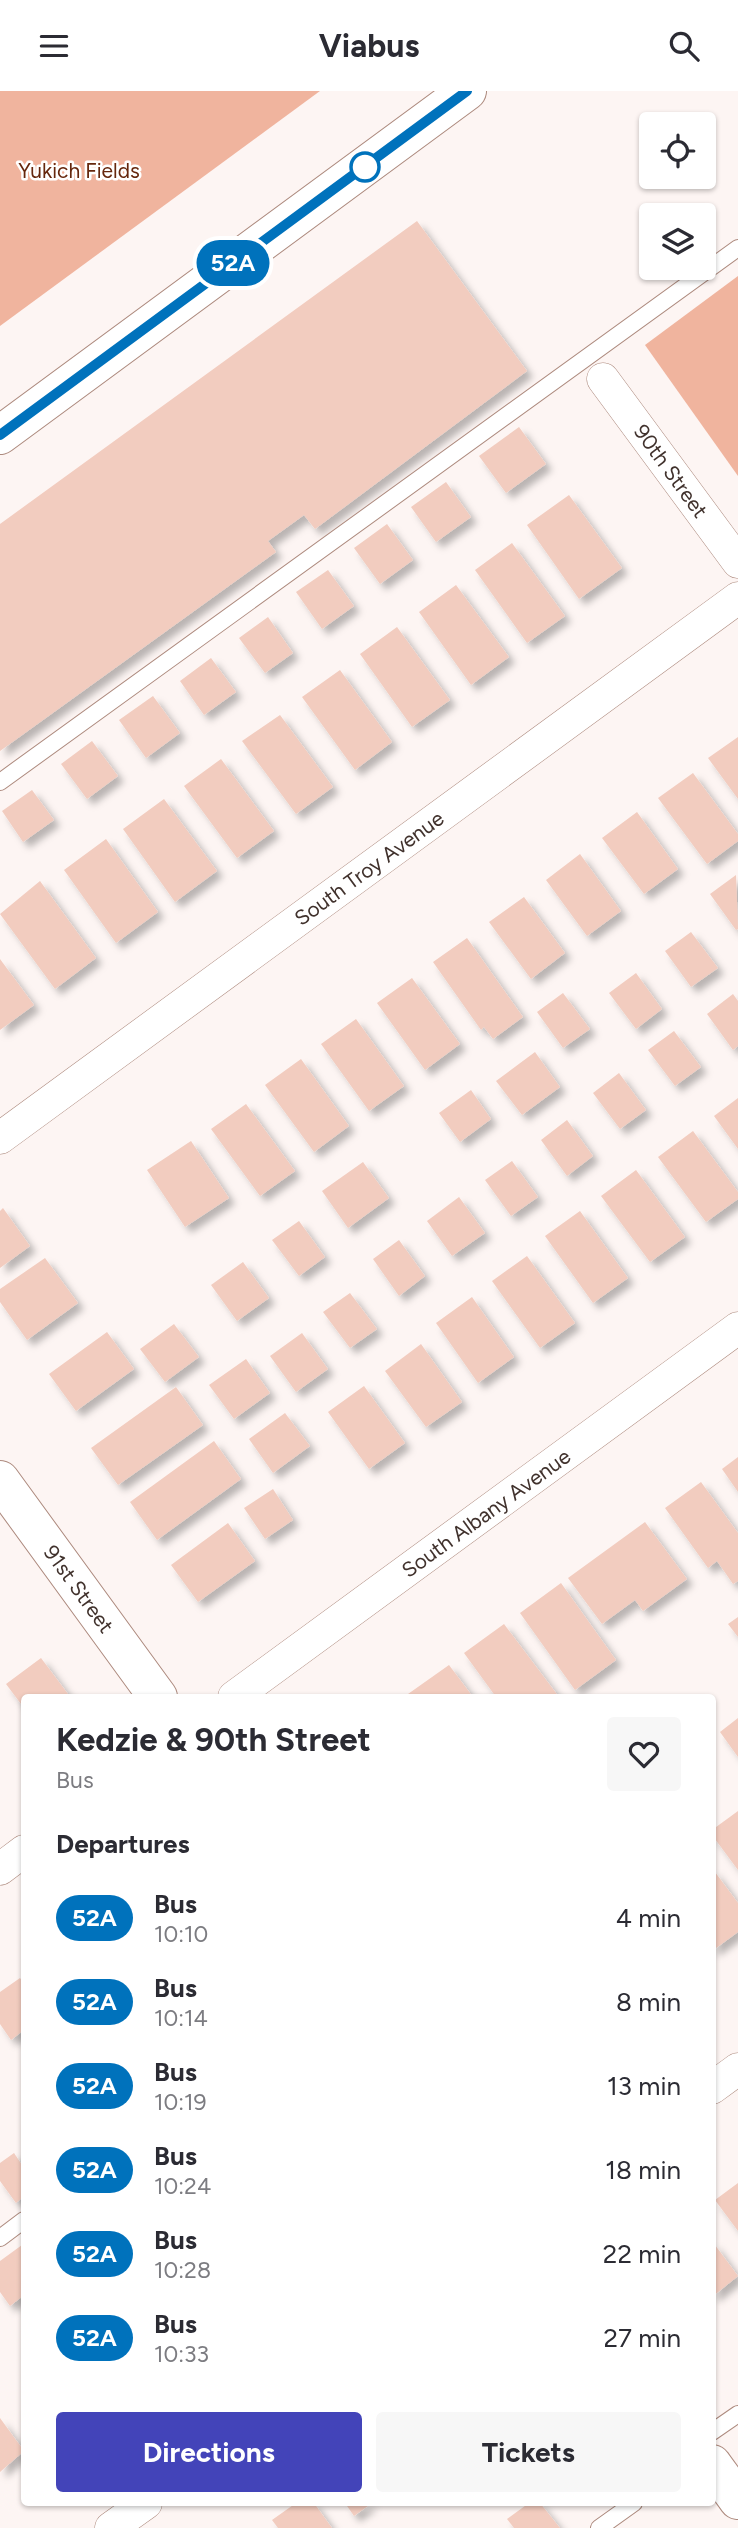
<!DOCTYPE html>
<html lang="en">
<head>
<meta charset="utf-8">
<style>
	:root { --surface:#fff; --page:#f7f7f7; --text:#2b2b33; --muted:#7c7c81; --accent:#4344b9 }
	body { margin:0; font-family:Figtree,sans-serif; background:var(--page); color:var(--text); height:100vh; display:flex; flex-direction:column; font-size:26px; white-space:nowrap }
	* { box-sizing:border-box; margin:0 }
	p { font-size:23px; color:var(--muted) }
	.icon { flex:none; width:38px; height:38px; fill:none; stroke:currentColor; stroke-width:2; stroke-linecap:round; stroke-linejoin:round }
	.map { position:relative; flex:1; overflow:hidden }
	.details { position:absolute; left:21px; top:1603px; width:695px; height:812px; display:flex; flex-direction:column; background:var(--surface); border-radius:7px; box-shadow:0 2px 5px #0004 }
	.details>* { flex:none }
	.badge { padding:0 14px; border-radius:23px; font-size:24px; line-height:46px }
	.tools { position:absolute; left:639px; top:21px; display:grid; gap:14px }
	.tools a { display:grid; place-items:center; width:77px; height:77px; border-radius:7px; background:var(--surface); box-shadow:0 2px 5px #0004; font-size:35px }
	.map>.badge { position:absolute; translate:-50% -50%; box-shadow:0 0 0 4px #fff }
	h2 { padding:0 35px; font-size:26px; line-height:63px }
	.round { display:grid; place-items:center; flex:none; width:74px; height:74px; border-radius:7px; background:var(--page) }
	.headline { display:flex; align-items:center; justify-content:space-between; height:119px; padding:0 35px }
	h1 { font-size:33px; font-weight:700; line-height:52px }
	.primary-button { display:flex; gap:14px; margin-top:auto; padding:14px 35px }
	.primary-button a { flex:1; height:80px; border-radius:7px; background:var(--accent); color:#fff; font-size:28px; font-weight:700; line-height:80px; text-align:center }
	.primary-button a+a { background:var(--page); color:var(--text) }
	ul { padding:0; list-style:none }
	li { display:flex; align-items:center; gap:21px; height:84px; padding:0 35px }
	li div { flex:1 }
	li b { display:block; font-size:26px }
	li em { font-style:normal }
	li .badge { min-width:77px; font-weight:700; text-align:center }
	header { display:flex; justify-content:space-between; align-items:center; height:91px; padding:0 35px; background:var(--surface); font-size:32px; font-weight:700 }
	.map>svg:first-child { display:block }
</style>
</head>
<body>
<header><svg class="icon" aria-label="menu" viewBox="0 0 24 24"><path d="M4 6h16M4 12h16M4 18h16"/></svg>Viabus<svg class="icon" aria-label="search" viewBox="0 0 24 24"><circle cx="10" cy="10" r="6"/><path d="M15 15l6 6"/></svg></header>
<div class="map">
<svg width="738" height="2437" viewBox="0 0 738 2437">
	<defs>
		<filter id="shadow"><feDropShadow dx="6" dy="6" stdDeviation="3.5" flood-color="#0004"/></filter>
	</defs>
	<rect width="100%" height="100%" fill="#fdf5f3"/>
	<!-- green -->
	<g fill="#f0b49e">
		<polygon points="0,0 320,0 0,235"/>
		<polygon points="738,185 738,385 645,254"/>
	</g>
	<!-- building -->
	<g fill="#f2ccbf" filter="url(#shadow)">
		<polygon points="417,130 527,280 315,438 304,424 268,450 276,461 0,660 0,433"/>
		<polygon points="519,336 546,373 506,402 479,365"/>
		<polygon points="446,391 471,426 436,451 411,416"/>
		<polygon points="569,404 622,477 579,508 527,434"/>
		<polygon points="387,433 413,469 380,493 354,457"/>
		<polygon points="512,452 565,525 527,552 475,479"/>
		<polygon points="328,479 354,515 322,538 296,501"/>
		<polygon points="456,494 509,566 471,594 419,521"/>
		<polygon points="268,526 293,562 265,582 239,547"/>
		<polygon points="397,536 450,609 412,636 360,563"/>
		<polygon points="211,567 236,601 204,624 180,590"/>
		<polygon points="340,579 392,651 355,679 302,606"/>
		<polygon points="153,605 180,642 146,667 119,629"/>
		<polygon points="280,624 333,696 296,723 242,650"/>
		<polygon points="738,646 738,708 708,667"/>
		<polygon points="92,650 118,685 87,708 61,673"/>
		<polygon points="221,668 274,740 237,767 184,695"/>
		<polygon points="693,682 738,743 738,750 707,773 658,707"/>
		<polygon points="32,699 54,729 23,751 2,720"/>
		<polygon points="164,708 217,780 175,811 123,738"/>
		<polygon points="637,721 678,778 644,803 602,747"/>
		<polygon points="106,748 158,821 116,852 64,779"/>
		<polygon points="580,763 621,820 587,845 546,789"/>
		<polygon points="736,784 738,838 736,839 710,803"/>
		<polygon points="40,790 96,867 55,898 0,823"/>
		<polygon points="524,806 565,862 531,888 489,831"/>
		<polygon points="691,841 718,877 691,896 665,860"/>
		<polygon points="467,847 523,926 493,948 484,936 481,939 433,871"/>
		<polygon points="0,868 34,914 0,939"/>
		<polygon points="636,882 662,918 636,938 609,902"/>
		<polygon points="412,887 460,953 425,979 377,912"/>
		<polygon points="563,902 590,938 563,957 537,921"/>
		<polygon points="733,903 738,910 738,955 733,959 707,923"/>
		<polygon points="356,928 404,995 369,1020 321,953"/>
		<polygon points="674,940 701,976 675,995 648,959"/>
		<polygon points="535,961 560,996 522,1024 496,990"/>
		<polygon points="301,968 349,1035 314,1061 265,994"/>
		<polygon points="619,982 646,1019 620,1038 593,1002"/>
		<polygon points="471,999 491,1028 460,1051 439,1022"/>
		<polygon points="738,1007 738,1058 714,1025"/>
		<polygon points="246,1013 295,1080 260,1105 211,1038"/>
		<polygon points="567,1029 593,1065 567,1085 541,1049"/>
		<polygon points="693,1040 738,1101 738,1108 706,1131 658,1066"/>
		<polygon points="191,1050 229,1107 185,1136 147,1079"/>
		<polygon points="512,1070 538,1106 511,1125 485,1089"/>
		<polygon points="363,1071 389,1107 348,1137 322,1100"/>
		<polygon points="636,1079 685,1146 650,1171 601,1105"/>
		<polygon points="459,1106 485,1142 452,1165 427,1130"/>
		<polygon points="3,1117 30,1155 0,1177 0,1120"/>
		<polygon points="580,1120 628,1187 593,1212 545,1145"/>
		<polygon points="299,1130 325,1166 299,1185 272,1149"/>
		<polygon points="399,1149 425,1185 399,1205 373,1168"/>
		<polygon points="527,1165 575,1232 540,1257 492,1190"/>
		<polygon points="45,1167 78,1212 27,1249 0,1211 0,1198"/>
		<polygon points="243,1171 269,1207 237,1230 211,1194"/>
		<polygon points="350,1202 377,1238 350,1257 323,1221"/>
		<polygon points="472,1206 514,1266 478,1292 436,1232"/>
		<polygon points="174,1233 199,1266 165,1291 140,1258"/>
		<polygon points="107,1241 134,1278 76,1320 49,1283"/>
		<polygon points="302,1242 328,1278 296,1301 270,1265"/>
		<polygon points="421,1253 462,1311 426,1336 385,1280"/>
		<polygon points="246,1268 270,1302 234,1328 209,1294"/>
		<polygon points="364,1295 405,1352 369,1378 328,1321"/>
		<polygon points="176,1296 203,1334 118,1394 91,1357"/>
		<polygon points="285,1322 310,1355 273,1382 249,1348"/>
		<polygon points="214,1350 241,1388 157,1449 130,1411"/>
		<polygon points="738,1366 738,1401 722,1378"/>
		<polygon points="701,1391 738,1442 738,1490 733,1493 717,1470 708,1477 665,1417"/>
		<polygon points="273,1398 293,1429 265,1448 244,1417"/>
		<polygon points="645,1431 687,1488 643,1520 635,1509 602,1533 568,1487"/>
		<polygon points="228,1432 255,1470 198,1511 171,1474"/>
		<polygon points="561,1492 616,1569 575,1599 520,1522"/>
		<polygon points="738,1526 738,1546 728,1533"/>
		<polygon points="504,1533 559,1606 496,1606 464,1562"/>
		<polygon points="41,1567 68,1603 63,1606 24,1606 24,1617 6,1593"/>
		<polygon points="449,1574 473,1606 411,1606 408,1603"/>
		<polygon points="738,1627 738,1666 720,1641"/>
		<polygon points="738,1720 738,1779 712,1744 712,1739"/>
		<polygon points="712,1777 738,1812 738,1841 712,1860"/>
		<polygon points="20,1887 24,1893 24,1939 11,1949 0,1933 0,1901"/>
		<polygon points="14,2062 24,2077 24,2105 16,2112 0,2090 0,2072"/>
		<polygon points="738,2092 738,2140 715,2109"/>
		<polygon points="712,2150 738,2185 712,2206"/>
		<polygon points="22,2154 24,2158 24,2204 10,2215 0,2201 0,2170"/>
		<polygon points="0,2327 24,2360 0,2381"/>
		<polygon points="296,2412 314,2412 332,2437 278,2437 272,2429"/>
		<polygon points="345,2412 372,2412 354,2425"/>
		<polygon points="529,2412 540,2412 560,2437 514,2437 507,2428"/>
	</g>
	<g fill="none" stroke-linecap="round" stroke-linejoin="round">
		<defs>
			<g id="service">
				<polyline points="0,691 738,157"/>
				<polyline points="0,2147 24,2129"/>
				<polyline points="712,2341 738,2323"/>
				<polyline points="599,2437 634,2412"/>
			</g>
			<g id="minor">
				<polyline points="603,288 738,471"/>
				<polyline points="0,1047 738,507"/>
				<polyline points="234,1606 738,1237"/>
				<polyline points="0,1778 24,1760"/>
				<polyline points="712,1997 738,1978"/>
				<polyline points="111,2437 146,2412"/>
			</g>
			<g id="tertiary">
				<polyline points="0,1389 158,1606"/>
				<polyline points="712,2373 738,2409"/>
			</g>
			<polyline id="secondary" points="0,344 467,0"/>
		</defs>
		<!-- service casing -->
		<use href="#service" stroke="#ad8a7e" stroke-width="18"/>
		<!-- minor casing -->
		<use href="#minor" stroke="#ad8a7e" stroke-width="33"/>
		<!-- tertiary casing -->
		<use href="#tertiary" stroke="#ad8a7e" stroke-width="40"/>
		<!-- secondary casing -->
		<use href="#secondary" stroke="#ad8a7e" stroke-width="40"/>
		<!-- service -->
		<use href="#service" stroke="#fff" stroke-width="16"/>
		<!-- minor -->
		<use href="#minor" stroke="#fff" stroke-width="32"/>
		<!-- tertiary -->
		<use href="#tertiary" stroke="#fff" stroke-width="38"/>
		<!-- secondary -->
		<use href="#secondary" stroke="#fff" stroke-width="38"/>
	</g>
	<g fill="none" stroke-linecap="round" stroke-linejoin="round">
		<defs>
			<polyline id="line" points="0,344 467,0"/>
		</defs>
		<!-- line casing -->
		<use href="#line" stroke="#fff" stroke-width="16"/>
		<!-- line -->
		<use href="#line" stroke="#0072bc" stroke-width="10"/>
	</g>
	<!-- markers -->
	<circle fill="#fff" stroke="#0072bc" stroke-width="3.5" cx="365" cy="76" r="14"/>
	<g text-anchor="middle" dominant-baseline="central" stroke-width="5" stroke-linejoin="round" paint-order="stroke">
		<!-- park labels -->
		<g font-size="21" fill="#66270d" stroke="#fff">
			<text x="79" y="79">Yukich Fields</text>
		</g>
		<!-- street labels -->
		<g font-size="21" fill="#41322d" stroke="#fff">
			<text transform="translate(671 380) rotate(54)">90th Street</text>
			<text transform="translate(369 777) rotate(-36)">South Troy Avenue</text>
			<text transform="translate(486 1422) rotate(-36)">South Albany Avenue</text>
			<text transform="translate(79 1498) rotate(54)">91st Street</text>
		</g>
	</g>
</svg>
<div class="tools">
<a><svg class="icon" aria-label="locate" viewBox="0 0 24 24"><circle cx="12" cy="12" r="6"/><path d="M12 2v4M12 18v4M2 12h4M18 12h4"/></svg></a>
<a><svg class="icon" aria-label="layers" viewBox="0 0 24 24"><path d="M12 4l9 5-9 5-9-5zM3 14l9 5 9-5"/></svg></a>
</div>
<b class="badge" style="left:233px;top:172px;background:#0072bc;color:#fff">52A</b>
<section class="details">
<div class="headline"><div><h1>Kedzie &amp; 90th Street</h1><p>Bus</p></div><a class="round"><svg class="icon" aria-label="heart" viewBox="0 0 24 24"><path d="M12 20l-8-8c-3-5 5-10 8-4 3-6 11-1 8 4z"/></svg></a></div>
<h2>Departures</h2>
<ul>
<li><span class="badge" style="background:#0072bc;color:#fff">52A</span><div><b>Bus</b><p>10:10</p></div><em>4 min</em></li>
<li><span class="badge" style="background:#0072bc;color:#fff">52A</span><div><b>Bus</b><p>10:14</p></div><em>8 min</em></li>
<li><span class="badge" style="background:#0072bc;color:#fff">52A</span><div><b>Bus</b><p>10:19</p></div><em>13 min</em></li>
<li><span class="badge" style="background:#0072bc;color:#fff">52A</span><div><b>Bus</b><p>10:24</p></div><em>18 min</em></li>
<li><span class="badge" style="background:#0072bc;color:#fff">52A</span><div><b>Bus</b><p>10:28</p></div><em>22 min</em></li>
<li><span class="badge" style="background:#0072bc;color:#fff">52A</span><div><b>Bus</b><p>10:33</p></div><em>27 min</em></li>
</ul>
<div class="primary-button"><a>Directions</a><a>Tickets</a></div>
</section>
</div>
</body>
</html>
